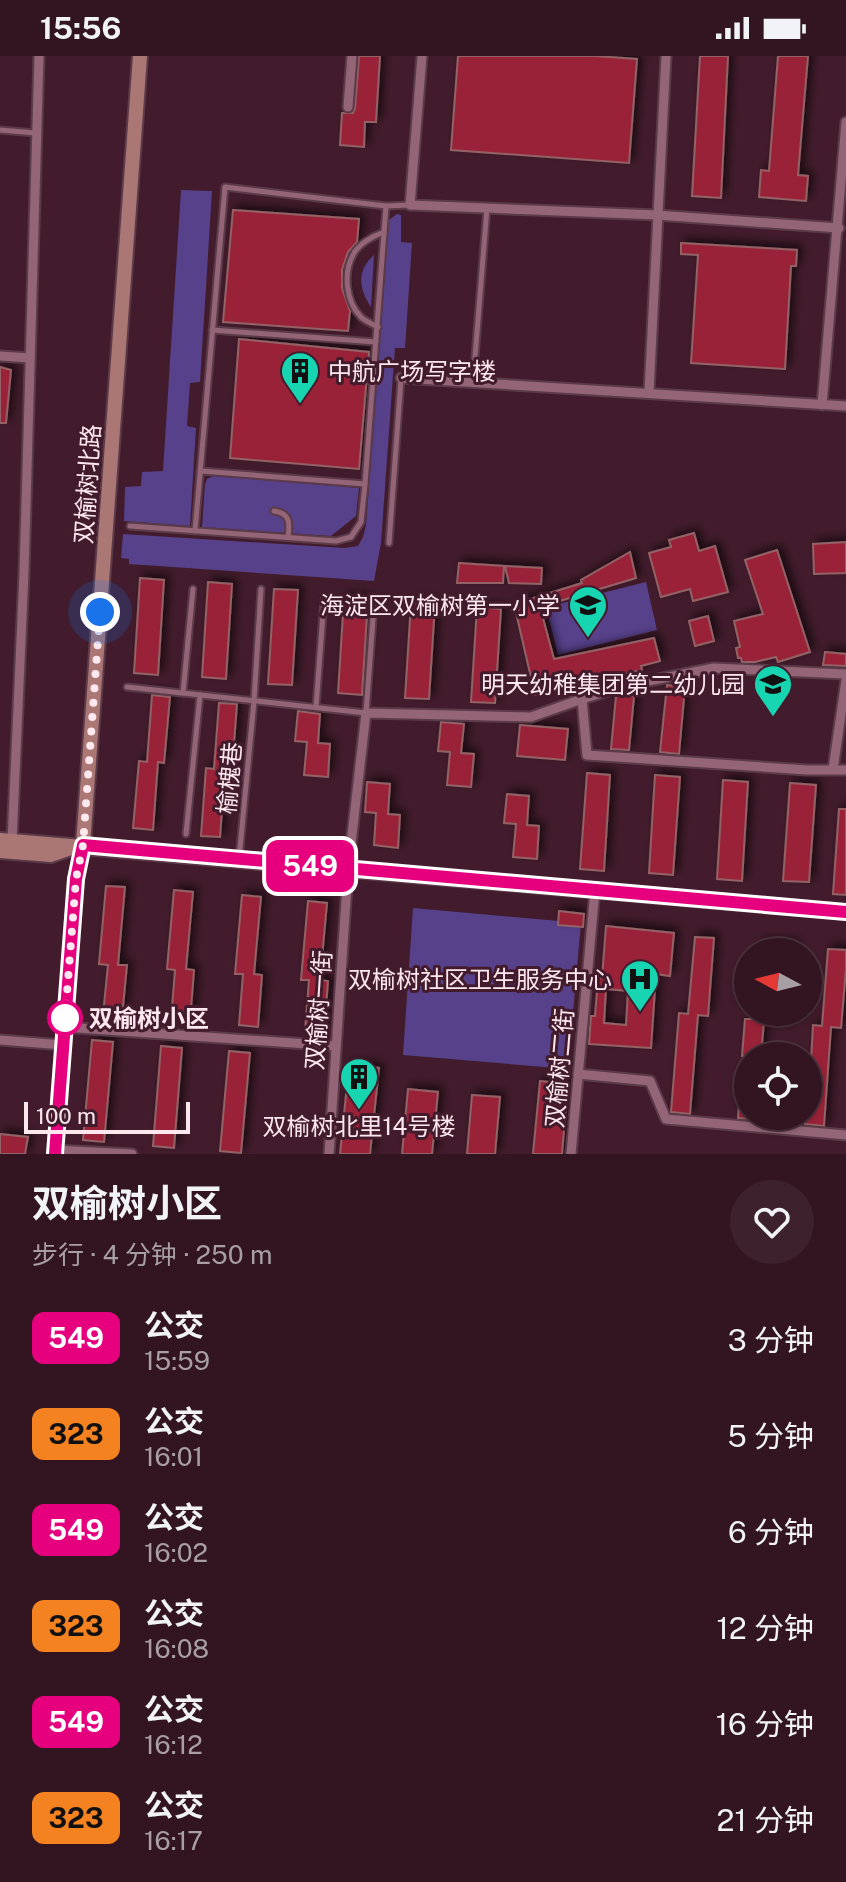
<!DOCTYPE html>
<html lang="zh">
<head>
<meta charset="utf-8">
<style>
	:root { --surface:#321521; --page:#3d222e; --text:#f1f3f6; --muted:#a89fa5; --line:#4d343f }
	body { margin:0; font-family:"Public Sans","Noto Sans SC",sans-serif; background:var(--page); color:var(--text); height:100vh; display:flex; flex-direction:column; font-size:30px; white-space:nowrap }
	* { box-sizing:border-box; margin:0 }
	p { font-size:26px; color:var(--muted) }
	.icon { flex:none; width:44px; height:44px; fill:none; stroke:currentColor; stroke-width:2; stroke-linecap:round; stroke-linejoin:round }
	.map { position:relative; height:1098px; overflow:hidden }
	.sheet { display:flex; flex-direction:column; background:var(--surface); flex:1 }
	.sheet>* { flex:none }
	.badge { padding:0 16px; border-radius:12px; font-size:28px; line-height:52px }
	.needle { width:52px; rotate:277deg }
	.tools { position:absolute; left:734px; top:882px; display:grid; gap:16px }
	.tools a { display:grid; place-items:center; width:88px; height:88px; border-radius:50%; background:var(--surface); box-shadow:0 2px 6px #0004,0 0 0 2px var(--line); font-size:40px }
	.scale { position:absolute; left:24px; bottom:20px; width:166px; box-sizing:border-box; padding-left:8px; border:4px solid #fee8ef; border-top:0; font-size:22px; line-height:28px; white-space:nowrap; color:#fee8ef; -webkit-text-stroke:6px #421c2c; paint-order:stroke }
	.you { position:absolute; width:40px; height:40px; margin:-20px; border:6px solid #fff; border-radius:50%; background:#1a73e8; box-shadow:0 0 0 12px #1a73e833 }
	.map>.badge { position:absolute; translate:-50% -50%; box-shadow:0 0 0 4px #fff }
	.round { display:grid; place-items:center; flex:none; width:84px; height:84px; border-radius:42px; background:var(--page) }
	.headline { display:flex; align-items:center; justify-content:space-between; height:136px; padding:0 32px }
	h1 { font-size:38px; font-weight:700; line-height:60px }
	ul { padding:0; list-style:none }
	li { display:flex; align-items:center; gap:24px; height:96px; padding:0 32px }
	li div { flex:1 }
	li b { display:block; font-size:30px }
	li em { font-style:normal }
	li .badge { min-width:88px; font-weight:700; text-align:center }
	.status { display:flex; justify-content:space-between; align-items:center; height:56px; padding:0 40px; background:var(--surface); direction:ltr }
	.status svg { height:22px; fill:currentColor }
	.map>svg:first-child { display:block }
</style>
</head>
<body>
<div class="status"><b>15:56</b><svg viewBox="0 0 49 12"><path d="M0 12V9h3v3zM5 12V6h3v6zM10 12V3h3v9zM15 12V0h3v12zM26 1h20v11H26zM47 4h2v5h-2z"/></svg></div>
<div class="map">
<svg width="846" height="1098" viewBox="0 0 846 1098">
	<defs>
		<filter id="shadow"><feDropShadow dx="4.5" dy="-4.5" stdDeviation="4" flood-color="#0009"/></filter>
	</defs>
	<rect width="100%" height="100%" fill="#421c2c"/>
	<!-- green -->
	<g fill="#57418a">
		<polygon points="181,134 212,135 200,326 190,327 187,370 196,372 190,470 124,465 125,431 141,430 142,416 163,415"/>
		<polygon points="397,158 401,159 401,186 412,187 405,292 395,292 381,487 374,525 129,508 129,503 121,502 123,478 345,492 358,490 363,481 366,469 389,164"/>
		<path d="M374 199 371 251C359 233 356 215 374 199Z"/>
		<polygon points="213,420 359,432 356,460 331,480 202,471 205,428 207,423"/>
		<polygon points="646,526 657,574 558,599 546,551"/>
		<polygon points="413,852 581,867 568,1013 403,999"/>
	</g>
	<!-- building -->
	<g fill="#992239" stroke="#936266" stroke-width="2" fill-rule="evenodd" filter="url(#shadow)">
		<polygon points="359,0 380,0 376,66 365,66 364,91 340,89 342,57 353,57 355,52"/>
		<polygon points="458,0 595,0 637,3 629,107 451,94"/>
		<polygon points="700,0 728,0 721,142 692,140"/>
		<polygon points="778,0 808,0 798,119 808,120 806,145 759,141 761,114 769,115"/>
		<polygon points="233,154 359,163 357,186 348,196 342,214 342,232 350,255 348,275 223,266"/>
		<polygon points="681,187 797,194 796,210 791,210 785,313 691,307 698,199 681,198"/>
		<polygon points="239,283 369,296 359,413 230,402"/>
		<polygon points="0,311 11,314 6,367 0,367"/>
		<polygon points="694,477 699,495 715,490 728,536 693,545 690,533 661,541 649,497 671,491 669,484"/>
		<polygon points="846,486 846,517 814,518 813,488"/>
		<polygon points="777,494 810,596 778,606 776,601 755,606 742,606 741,602 738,602 736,592 740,591 734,565 763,558 745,504"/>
		<polygon points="630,496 636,522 540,551 554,603 654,582 660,605 641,610 642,614 535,639 514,548 582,527 581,524"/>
		<polygon points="459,507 504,510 503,527 457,527"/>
		<polygon points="505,510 542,512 541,528 509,527"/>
		<polygon points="140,522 164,524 158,619 134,617"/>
		<polygon points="208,526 232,528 226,623 202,621"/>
		<polygon points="274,533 298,534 292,629 268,628"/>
		<polygon points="344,542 368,544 362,639 338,637"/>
		<polygon points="411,547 435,548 429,643 405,642"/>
		<polygon points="477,551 501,553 495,647 471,646"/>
		<polygon points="708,560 714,585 695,590 689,565"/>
		<polygon points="825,596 846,598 846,610 823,609"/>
		<polygon points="667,629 685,631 679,698 660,696"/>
		<polygon points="623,638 634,640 629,694 611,693 616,640"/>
		<polygon points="152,639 170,641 164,707 158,706 153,774 133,772 139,705 147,706"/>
		<polygon points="219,647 237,648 232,714 225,714 220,781 201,780 206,712 214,713"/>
		<polygon points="298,655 320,658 318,687 330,688 328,721 304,719 307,686 295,685"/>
		<polygon points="441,666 464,668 461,697 474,698 471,731 447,729 450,696 438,695"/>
		<polygon points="520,669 568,673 565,704 517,700"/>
		<polygon points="587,717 610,719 604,815 580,813"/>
		<polygon points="655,719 680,721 673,819 649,817"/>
		<polygon points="723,724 748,726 742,825 717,823"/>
		<polygon points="367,726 390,728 388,758 400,759 398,792 374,789 376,757 365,756"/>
		<polygon points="790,727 816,729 809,826 783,825"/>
		<polygon points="507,738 529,740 527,769 539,770 537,803 513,801 516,768 504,767"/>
		<polygon points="839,753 846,753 846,839 833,838"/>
		<polygon points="106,830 125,831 118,909 127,909 122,961 103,959 108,909 99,908"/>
		<polygon points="174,834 193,836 186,913 194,914 190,966 171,964 175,914 167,913"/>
		<polygon points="242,839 261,841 254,918 262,919 258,971 239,969 243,918 235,918"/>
		<polygon points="308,845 327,847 320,924 328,925 324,977 305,975 309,924 301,924"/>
		<polygon points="559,855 584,858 583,871 558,869"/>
		<path d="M606 870 674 877 670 920 656 918 651 992 589 988 591 960H595L598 922H602ZM606 933 628 935 626 969 604 967Z"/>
		<polygon points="695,881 714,882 708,960 698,959 690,1058 671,1056 679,957 688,958"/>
		<polygon points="761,887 795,889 795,896 760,896"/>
		<polygon points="828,893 846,894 846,913 841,972 831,971 824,1070 805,1068 806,1060 808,1060 813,969 822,970"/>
		<polygon points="756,956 775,956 774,966 764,965 761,1000 742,1000 745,963 755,963"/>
		<polygon points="92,984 113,986 104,1086 83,1084"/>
		<polygon points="161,990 182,992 174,1092 153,1090"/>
		<polygon points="229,995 250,997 241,1097 220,1095"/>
		<polygon points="349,1009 379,1012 370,1098 340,1098"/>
		<polygon points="741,1015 748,1015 748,1063 738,1062"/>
		<polygon points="540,1025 568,1028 562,1098 533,1098"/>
		<polygon points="408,1033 438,1036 432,1098 402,1098"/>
		<polygon points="472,1039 500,1041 495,1098 467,1098"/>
		<polygon points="0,1078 28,1081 25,1098 0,1098"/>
	</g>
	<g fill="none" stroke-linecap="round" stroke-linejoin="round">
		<defs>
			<g id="lane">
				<polyline points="0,74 35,77"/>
				<path d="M378 271C372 268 365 265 361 261 346 246 343 217 353 199 358 188 373 180 384 176"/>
				<polyline points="212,274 376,286"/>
				<polyline points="473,326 487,152"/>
				<polyline points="201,415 365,428"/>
				<path d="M274 455C290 457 290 467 288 481"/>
				<polyline points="130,470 336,485 351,481 361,466 365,428 386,150"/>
				<polyline points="195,475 225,131 386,150 409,149"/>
				<polyline points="389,487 401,323"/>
				<polyline points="127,631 366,657 374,549"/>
				<polyline points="183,637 193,533"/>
				<polyline points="316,651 324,544"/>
				<polyline points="186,778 200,639"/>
				<polyline points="239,803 254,645 261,533"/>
			</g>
			<g id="street">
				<polyline points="422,0 410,149 657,159 839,172"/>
				<polyline points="348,51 352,0"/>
				<polyline points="0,300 30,302"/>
				<polyline points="401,322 846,350"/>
				<polyline points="649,336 666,0"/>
				<polyline points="822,349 846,66"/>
				<polyline points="846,618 714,612 628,629 582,643 587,699 807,714 846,714"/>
				<polyline points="833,713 846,624"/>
				<polyline points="12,785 24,517 39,0"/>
				<polyline points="64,971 336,990"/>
				<polyline points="0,984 63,989"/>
				<polyline points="578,1018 650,1025 666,1063 846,1079"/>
				<polyline points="55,1094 132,1098"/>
				<polyline points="329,1098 348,814 366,657 531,661 582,643"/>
				<polyline points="571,1098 595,834"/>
			</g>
			<g id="secondary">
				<polyline points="0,784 846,856"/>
				<polyline points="0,795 51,799 71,792"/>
				<polyline points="55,1098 76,823 83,789 140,0"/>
			</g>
		</defs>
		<!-- lane casing -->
		<use href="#lane" stroke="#5b3b49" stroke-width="9"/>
		<!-- street casing -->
		<use href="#street" stroke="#5b3b49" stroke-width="13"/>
		<!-- secondary casing -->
		<use href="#secondary" stroke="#5b3b49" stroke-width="18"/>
		<!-- lane -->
		<use href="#lane" stroke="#936576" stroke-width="5"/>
		<!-- street -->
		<use href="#street" stroke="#936576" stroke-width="9"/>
		<!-- secondary -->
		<use href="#secondary" stroke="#ab7775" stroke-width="14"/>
	</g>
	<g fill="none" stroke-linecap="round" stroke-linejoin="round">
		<defs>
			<polyline id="line" points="55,1098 76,823 83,789 846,856"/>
		</defs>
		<!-- line casing -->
		<use href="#line" stroke="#fff" stroke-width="18"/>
		<!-- line -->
		<use href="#line" stroke="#e6007e" stroke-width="12"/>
		<!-- walk -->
		<polyline stroke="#fee8ef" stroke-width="8" stroke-dasharray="0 14.4" points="65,962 76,823 83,789 100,556"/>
	</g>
	<!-- icons -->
	<defs>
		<symbol id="building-pin" viewBox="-11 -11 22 30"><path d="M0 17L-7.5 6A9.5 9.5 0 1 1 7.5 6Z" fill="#18d5b2" stroke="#421c2c"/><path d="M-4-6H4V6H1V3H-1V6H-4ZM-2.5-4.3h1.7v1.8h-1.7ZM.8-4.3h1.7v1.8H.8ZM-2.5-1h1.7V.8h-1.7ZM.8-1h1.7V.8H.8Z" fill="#111"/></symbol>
		<symbol id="school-pin" viewBox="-11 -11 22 30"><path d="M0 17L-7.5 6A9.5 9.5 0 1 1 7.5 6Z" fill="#18d5b2" stroke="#421c2c"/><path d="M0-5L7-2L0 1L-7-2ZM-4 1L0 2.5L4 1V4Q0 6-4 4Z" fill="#111"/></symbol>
		<symbol id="hospital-pin" viewBox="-11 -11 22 30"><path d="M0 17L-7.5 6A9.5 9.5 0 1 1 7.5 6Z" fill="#18d5b2" stroke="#421c2c"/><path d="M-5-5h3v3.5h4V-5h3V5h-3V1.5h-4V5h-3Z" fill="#111"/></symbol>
	</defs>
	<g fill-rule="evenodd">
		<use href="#building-pin" x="278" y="293" width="44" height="60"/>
		<use href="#school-pin" x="566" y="527" width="44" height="60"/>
		<use href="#school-pin" x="751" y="606" width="44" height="60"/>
		<use href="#hospital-pin" x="618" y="901" width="44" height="60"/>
		<use href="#building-pin" x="337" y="999" width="44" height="60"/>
	</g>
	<!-- markers -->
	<circle fill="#fff" stroke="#e6007e" stroke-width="4" cx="65" cy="962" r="16"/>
	<g text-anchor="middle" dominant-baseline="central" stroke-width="6" stroke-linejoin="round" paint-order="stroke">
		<!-- poi labels -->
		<g font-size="24" fill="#fee8ef" stroke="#421c2c" text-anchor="end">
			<text x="328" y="315" text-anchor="start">中航广场写字楼</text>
			<text x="560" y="549">海淀区双榆树第一小学</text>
			<text x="745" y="628">明天幼稚集团第二幼儿园</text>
			<text x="612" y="923">双榆树社区卫生服务中心</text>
			<text x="359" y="1070" text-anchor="middle">双榆树北里14号楼</text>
		</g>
		<!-- street labels -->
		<g font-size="24" fill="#fee8ef" stroke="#421c2c">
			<text transform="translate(87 428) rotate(-86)">双榆树北路</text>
			<text transform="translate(229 722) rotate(-85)">榆槐巷</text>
			<text transform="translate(318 954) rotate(-86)">双榆树一街</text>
			<text transform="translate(559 1012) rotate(-85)">双榆树二街</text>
		</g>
		<!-- stop labels -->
		<g font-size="24" font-weight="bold" fill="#fee8ef" stroke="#421c2c" text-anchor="start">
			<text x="89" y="962">双榆树小区</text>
		</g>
	</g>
</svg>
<div class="tools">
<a><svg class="needle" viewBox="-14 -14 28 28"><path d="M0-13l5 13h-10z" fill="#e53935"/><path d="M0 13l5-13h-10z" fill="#a89fa5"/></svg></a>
<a><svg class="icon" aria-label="locate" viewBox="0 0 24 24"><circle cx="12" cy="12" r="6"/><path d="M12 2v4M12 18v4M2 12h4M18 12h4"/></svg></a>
</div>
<div class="scale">100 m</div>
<div class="you" style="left:100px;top:556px"></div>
<b class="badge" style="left:310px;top:810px;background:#e6007e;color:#fff">549</b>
</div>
<section class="sheet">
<div class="headline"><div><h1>双榆树小区</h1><p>步行 · 4 分钟 · 250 m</p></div><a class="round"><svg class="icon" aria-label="heart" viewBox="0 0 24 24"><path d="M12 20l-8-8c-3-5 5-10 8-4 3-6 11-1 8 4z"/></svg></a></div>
<ul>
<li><span class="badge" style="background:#e6007e;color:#fff">549</span><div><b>公交</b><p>15:59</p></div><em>3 分钟</em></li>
<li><span class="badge" style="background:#f58220;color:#111">323</span><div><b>公交</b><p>16:01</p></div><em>5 分钟</em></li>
<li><span class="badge" style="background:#e6007e;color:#fff">549</span><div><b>公交</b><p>16:02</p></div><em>6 分钟</em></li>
<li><span class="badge" style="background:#f58220;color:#111">323</span><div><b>公交</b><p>16:08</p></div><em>12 分钟</em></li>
<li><span class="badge" style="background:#e6007e;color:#fff">549</span><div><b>公交</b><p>16:12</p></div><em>16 分钟</em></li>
<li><span class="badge" style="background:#f58220;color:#111">323</span><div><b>公交</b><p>16:17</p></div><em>21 分钟</em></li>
</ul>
</section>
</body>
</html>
